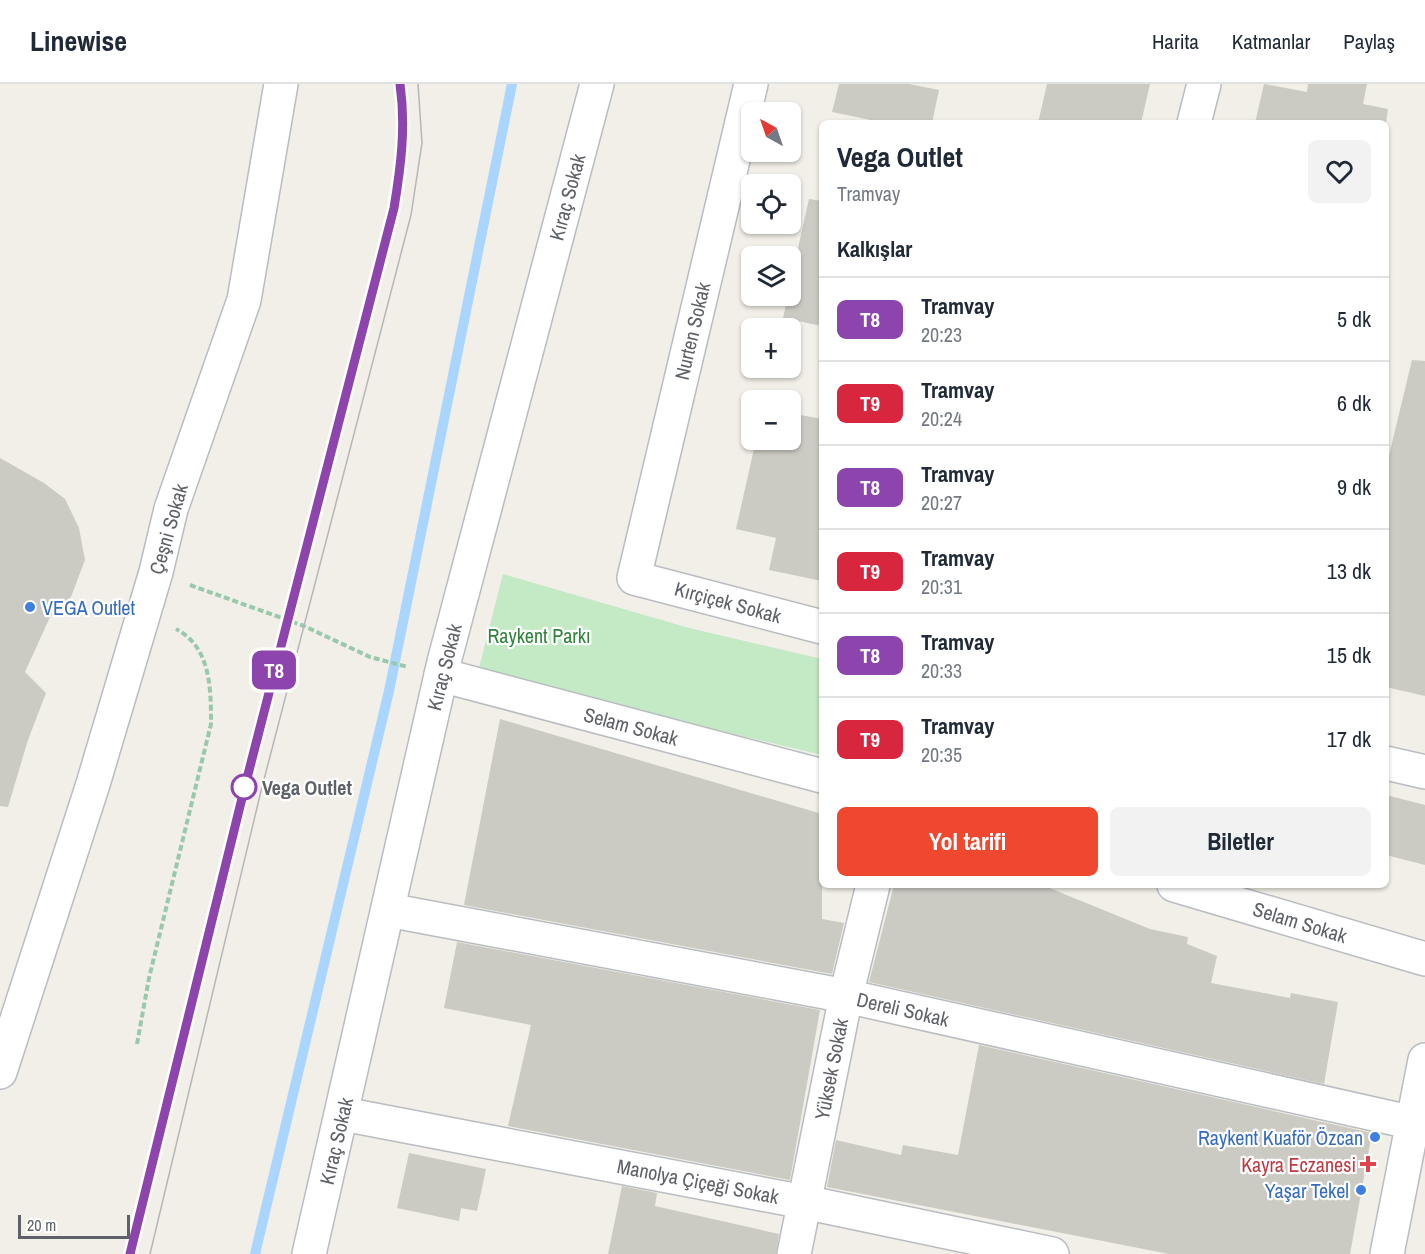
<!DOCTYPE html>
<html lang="tr">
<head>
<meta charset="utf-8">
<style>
	:root { --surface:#fff; --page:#f2f2f3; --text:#1f2937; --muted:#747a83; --line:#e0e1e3; --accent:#f0482e }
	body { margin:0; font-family:"Archivo Narrow",sans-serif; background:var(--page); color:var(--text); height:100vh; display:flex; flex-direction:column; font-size:22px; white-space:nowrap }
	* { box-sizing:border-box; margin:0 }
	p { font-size:20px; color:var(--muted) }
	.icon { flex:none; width:33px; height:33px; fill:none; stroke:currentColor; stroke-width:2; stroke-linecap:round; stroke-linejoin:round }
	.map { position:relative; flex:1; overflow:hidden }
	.details { position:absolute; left:819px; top:36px; width:570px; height:768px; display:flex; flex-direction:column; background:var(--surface); border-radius:9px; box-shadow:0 2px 4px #0004 }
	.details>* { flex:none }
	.badge { padding:0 12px; border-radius:9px; font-size:21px; line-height:39px }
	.needle { width:39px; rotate:320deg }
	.fabs { position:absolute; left:741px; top:18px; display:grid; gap:12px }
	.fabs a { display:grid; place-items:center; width:60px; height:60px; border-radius:9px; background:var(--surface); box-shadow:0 2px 4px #0004; font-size:30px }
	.scale { position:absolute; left:18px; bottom:15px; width:112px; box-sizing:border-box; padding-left:6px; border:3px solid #5e6268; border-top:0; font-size:16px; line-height:21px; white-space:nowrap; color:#5e6268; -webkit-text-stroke:4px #fff; paint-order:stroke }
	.map>.badge { position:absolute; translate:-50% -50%; box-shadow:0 0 0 3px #fff }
	h2 { padding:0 18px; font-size:22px; line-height:54px }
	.round { display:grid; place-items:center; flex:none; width:63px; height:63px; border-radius:9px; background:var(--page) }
	.summary { display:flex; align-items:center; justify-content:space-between; height:102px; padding:0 18px }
	h1 { font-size:28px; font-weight:700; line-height:45px }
	.action { display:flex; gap:12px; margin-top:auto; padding:12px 18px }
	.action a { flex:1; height:69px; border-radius:9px; background:var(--accent); color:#fff; font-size:24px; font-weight:700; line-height:69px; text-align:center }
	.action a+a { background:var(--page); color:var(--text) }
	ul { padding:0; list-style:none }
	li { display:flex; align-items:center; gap:18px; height:84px; padding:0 18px; border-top:2px solid var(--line) }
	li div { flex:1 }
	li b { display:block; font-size:22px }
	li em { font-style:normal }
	li .badge { min-width:66px; font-weight:700; text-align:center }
	header { display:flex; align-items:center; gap:36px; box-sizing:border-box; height:84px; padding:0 30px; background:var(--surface); border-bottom:2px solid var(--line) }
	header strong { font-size:28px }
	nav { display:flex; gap:33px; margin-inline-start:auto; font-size:21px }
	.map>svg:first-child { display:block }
</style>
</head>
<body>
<header>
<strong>Linewise</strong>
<nav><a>Harita</a><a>Katmanlar</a><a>Paylaş</a></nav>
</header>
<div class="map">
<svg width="1425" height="1170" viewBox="0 0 1425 1170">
	<rect width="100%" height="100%" fill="#f1efe7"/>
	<!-- green -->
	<polygon fill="#c3e9c5" points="503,490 689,544 822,575 822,671 667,634 479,584"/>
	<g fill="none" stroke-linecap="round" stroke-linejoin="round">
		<!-- stream -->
		<polyline stroke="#a9d5ff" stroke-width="10" points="255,1170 389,607 512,0"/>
	</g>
	<!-- building -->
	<g fill="#cccbc3">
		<polygon points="839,0 909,0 939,6 932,39 885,39 832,28"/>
		<polygon points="1047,0 1150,0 1141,39 1038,39"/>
		<polygon points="1264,0 1307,8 1308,0 1367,0 1363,20 1388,25 1386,39 1255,39"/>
		<polygon points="809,115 822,117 822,242 783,234 788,212 790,212 790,200"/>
		<polygon points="1412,276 1425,277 1425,612 1386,603 1386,384"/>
		<polygon points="790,329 822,335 822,497 769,486 776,454 736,445 756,356 790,356"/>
		<polygon points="0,374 44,399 65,415 79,444 85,476 71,513 50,533 25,588 46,609 28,656 8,723 0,722"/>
		<polygon points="500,635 822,730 822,835 844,839 832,890 464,821"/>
		<polygon points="1386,711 1425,721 1425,781 1386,771"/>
		<polygon points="894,801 1042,801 1150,845 1188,853 1187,860 1217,872 1211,899 1290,914 1291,909 1338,918 1324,1000 869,898"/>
		<polygon points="457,858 820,926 790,1096 508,1042 531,941 444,924"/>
		<polygon points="979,961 1372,1049 1350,1170 1169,1170 827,1103 836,1056 901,1071 903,1061 958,1071"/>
		<polygon points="409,1069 486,1085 477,1127 461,1124 459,1137 397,1124"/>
		<polygon points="622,1102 657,1109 655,1122 779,1150 776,1170 608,1170"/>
	</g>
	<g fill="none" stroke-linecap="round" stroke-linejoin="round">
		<defs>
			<g id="minor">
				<polyline points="751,0 634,494 822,543"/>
				<polyline points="1194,39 1204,0"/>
				<polyline points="441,591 822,692"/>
				<polyline points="1386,679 1425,688"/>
				<polyline points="1174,801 1425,875"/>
				<polyline points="388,826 846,912 1414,1039"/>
				<polyline points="0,988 93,700 156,488 171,425 244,216 281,0"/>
				<polyline points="343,1030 804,1118 1052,1170"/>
				<polyline points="309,1170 444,578 597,0"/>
				<polyline points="794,1170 846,912 873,801"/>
				<polyline points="1387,1170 1425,976"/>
			</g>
		</defs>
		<!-- minor casing -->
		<use href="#minor" stroke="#b9bcc1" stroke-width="36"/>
		<!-- path -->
		<g stroke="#9ac8aa" stroke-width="4" stroke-dasharray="6 3" stroke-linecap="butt">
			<polyline points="190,501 304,542 370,573 408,583"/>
			<path d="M137 960 149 894 211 640C211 605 211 563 176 545"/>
		</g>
		<!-- minor -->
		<use href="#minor" stroke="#fff" stroke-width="33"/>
		<!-- tram -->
		<g stroke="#b6b6b8" stroke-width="1.5">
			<path d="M130 1170 245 702 395 124C401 82 406 42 400 0"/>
			<polyline points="150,1170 261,707 411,131 422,59 418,0"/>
		</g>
	</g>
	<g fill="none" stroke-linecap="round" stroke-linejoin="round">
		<defs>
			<path id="line" d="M130 1170 245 702 394 124C401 82 406 42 400 0"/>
		</defs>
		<!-- line casing -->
		<use href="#line" stroke="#fff" stroke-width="14"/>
		<!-- line -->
		<use href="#line" stroke="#8e44ad" stroke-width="9"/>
	</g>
	<!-- markers -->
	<g fill="#3f7fe0" stroke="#fff" stroke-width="2">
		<circle cx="30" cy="523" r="6"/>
		<circle cx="1375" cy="1053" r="6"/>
		<circle cx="1361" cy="1106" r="6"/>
	</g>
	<circle fill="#fff" stroke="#8e44ad" stroke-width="3" cx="244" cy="703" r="12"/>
	<path fill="#e0444e" stroke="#fff" stroke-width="2" d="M1365 1071h6v6h6v6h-6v6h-6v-6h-6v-6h6z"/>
	<g text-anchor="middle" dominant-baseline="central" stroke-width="4.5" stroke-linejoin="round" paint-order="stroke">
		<!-- street labels -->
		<g font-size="20" fill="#5e6268" stroke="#fff">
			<text transform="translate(567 113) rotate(-75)">Kıraç Sokak</text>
			<text transform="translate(692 247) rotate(-77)">Nurten Sokak</text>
			<text transform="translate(168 445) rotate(-74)">Çeşni Sokak</text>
			<text transform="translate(728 518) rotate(15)">Kırçiçek Sokak</text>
			<text transform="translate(444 583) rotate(-76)">Kıraç Sokak</text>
			<text transform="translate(631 642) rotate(15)">Selam Sokak</text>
			<text transform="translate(1300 838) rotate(17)">Selam Sokak</text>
			<text transform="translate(903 925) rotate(13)">Dereli Sokak</text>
			<text transform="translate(831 985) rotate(-79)">Yüksek Sokak</text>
			<text transform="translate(336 1057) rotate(-77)">Kıraç Sokak</text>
			<text transform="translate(698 1097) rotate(11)">Manolya Çiçeği Sokak</text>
		</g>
		<!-- shop labels -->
		<g font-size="20" fill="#366cbe" stroke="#fff" text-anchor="end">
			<text x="42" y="523" text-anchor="start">VEGA Outlet</text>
			<text x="1363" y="1053">Raykent Kuaför Özcan</text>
			<text x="1349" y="1106">Yaşar Tekel</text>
		</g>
		<!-- park labels -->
		<g font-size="20" fill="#31843a" stroke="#fff">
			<text x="539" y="551">Raykent Parkı</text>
		</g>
		<!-- stop labels -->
		<g font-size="20" font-weight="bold" fill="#5e6268" stroke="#fff" text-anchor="start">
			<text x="262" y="703">Vega Outlet</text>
		</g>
		<!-- health labels -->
		<g font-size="20" fill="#be3a42" stroke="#fff" text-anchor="end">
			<text x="1356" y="1080">Kayra Eczanesi</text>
		</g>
	</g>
</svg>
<div class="fabs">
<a><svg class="needle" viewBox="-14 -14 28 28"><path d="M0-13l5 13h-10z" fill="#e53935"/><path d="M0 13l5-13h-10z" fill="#747a83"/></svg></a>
<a><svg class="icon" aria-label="locate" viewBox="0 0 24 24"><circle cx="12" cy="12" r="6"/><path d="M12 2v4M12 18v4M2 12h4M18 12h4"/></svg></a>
<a><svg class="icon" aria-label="layers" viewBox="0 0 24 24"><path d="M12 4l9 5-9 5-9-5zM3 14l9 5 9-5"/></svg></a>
<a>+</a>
<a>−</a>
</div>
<div class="scale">20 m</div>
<b class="badge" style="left:274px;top:586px;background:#8e44ad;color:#fff">T8</b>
<section class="details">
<div class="summary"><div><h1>Vega Outlet</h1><p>Tramvay</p></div><a class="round"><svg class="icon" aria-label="heart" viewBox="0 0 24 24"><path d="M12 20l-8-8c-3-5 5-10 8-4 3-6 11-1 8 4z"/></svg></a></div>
<h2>Kalkışlar</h2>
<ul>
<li><span class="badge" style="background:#8e44ad;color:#fff">T8</span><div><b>Tramvay</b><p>20:23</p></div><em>5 dk</em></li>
<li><span class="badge" style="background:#d7263d;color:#fff">T9</span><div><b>Tramvay</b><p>20:24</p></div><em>6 dk</em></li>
<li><span class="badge" style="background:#8e44ad;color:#fff">T8</span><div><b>Tramvay</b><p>20:27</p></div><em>9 dk</em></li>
<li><span class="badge" style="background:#d7263d;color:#fff">T9</span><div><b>Tramvay</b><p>20:31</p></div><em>13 dk</em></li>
<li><span class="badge" style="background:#8e44ad;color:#fff">T8</span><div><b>Tramvay</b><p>20:33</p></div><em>15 dk</em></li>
<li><span class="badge" style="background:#d7263d;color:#fff">T9</span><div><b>Tramvay</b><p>20:35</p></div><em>17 dk</em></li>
</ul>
<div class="action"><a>Yol tarifi</a><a>Biletler</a></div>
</section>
</div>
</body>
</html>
